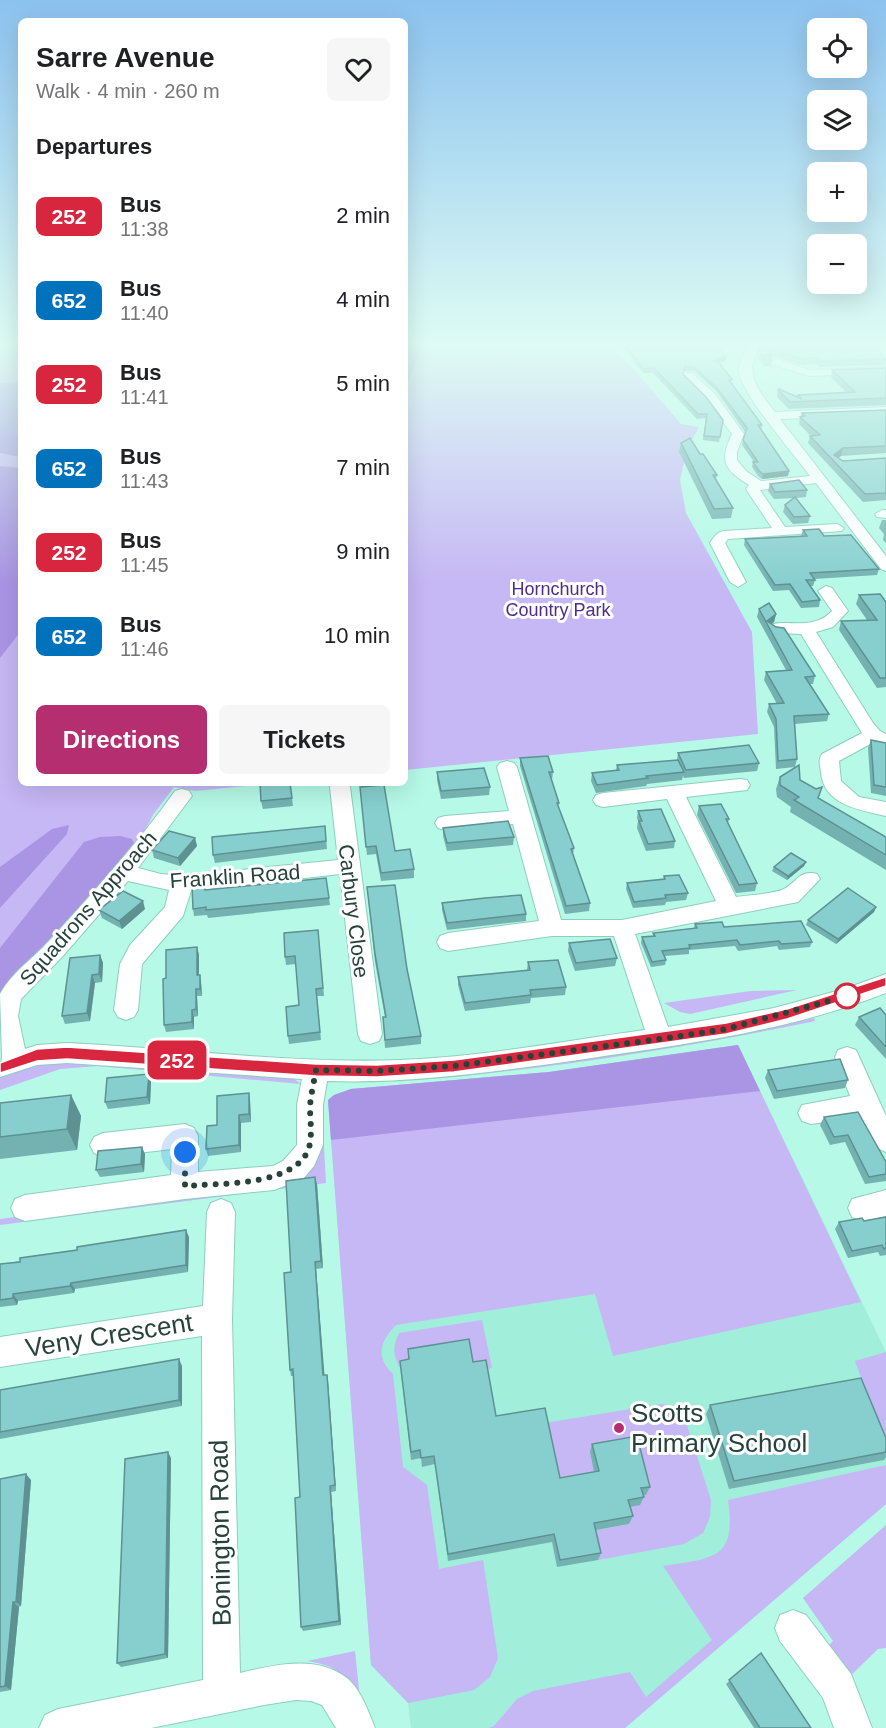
<!DOCTYPE html>
<html lang="en">
<head>
<meta charset="utf-8">
<style>
	:root { --surface:#fff; --page:#f6f6f6; --text:#202124; --muted:#757577; --accent:#b52e70 }
	body { margin:0; font-family:Arial,sans-serif; background:var(--page); color:var(--text); height:100vh; display:flex; flex-direction:column; font-size:22px; white-space:nowrap }
	* { box-sizing:border-box; margin:0 }
	p { font-size:20px; color:var(--muted) }
	.icon { flex:none; width:33px; height:33px; fill:none; stroke:currentColor; stroke-width:2; stroke-linecap:round; stroke-linejoin:round }
	.map { position:relative; flex:1; overflow:hidden }
	.sheet { position:absolute; left:18px; top:18px; width:390px; height:768px; display:flex; flex-direction:column; background:var(--surface); border-radius:9px; box-shadow:0 6px 24px #0002 }
	.sheet>* { flex:none }
	.badge { padding:0 12px; border-radius:9px; font-size:21px; line-height:39px }
	.controls { position:absolute; left:807px; top:18px; display:grid; gap:12px }
	.controls a { display:grid; place-items:center; width:60px; height:60px; border-radius:9px; background:var(--surface); box-shadow:0 6px 24px #0002; font-size:30px }
	.you { position:absolute; width:30px; height:30px; margin:-15px; border:4px solid #fff; border-radius:50%; background:#1a73e8; box-shadow:0 0 0 9px #1a73e833 }
	.map>.badge { position:absolute; translate:-50% -50%; box-shadow:0 0 0 3px #fff }
	h2 { padding:0 18px; font-size:22px; line-height:54px }
	.round { display:grid; place-items:center; flex:none; width:63px; height:63px; border-radius:9px; background:var(--page) }
	.head { display:flex; align-items:center; justify-content:space-between; height:102px; padding:0 18px }
	h1 { font-size:28px; font-weight:800; line-height:45px }
	.action { display:flex; gap:12px; margin-top:auto; padding:12px 18px }
	.action a { flex:1; height:69px; border-radius:9px; background:var(--accent); color:#fff; font-size:24px; font-weight:800; line-height:69px; text-align:center }
	.action a+a { background:var(--page); color:var(--text) }
	ul { padding:0; list-style:none }
	li { display:flex; align-items:center; gap:18px; height:84px; padding:0 18px }
	li div { flex:1 }
	li b { display:block; font-size:22px }
	li em { font-style:normal }
	li .badge { min-width:66px; font-weight:700; text-align:center }
	.map>svg:first-child { display:block }
</style>
</head>
<body>
<div class="map">
<svg width="886" height="1728" viewBox="0 0 886 1728">
	<rect width="100%" height="100%" fill="#b5f9e6"/>
	<!-- built -->
	<polygon fill="#a1eeda" points="738,1045 886,1352 886,1504 625,1728 411,1728 408,1703 371,1665 328,1100 334,1095 351,1089 549,1072"/>
	<!-- green -->
	<g fill="#c6b7f5">
		<polygon points="0,342 21,342 21,783 275,783 195,791 174,787 153,815 136,847 0,1002"/>
		<polygon points="405,342 606,342 632,367 681,424 699,427 687,449 680,480 686,513 752,632 758,734 405,770"/>
		<polygon points="797,990 690,1014 680,1012 664,1003 751,991"/>
		<path d="M814 1018 815 1021C699 1045 581 1064 463 1076 428 1079 393 1080 358 1081L731 1035Z"/>
		<path d="M738 1045 861 1302 613 1356 595 1294 396 1325C380 1341 375 1357 393 1374L403 1467 427 1485 439 1569 483 1560 498 1658 490 1677 474 1690 408 1703 371 1665 328 1100 334 1095 351 1089 549 1072Z"/>
		<polygon points="69,1060 293,1078 301,1084 98,1066 60,1069 0,1090 0,1075 40,1062"/>
		<polygon points="323,1130 326,1183 0,1225 0,1219 291,1180 318,1155"/>
		<path d="M482 1320 492 1368 473 1371 401 1370C393 1355 392 1348 399 1333Z"/>
		<polygon points="886,1352 886,1444 855,1361"/>
		<polygon points="661,1404 675,1406 684,1416 711,1500 710,1517 703,1533 684,1544 598,1560 591,1531 629,1524 590,1452 596,1479 557,1486 545,1423"/>
		<path d="M886 1465V1504L625 1728H489L494 1726 517 1699 533 1691 630 1672 646 1697 712 1640 663 1566C713 1558 737 1560 728 1500Z"/>
		<polygon points="886,1525 886,1648 878,1649 846,1680 824,1650 833,1641 803,1598"/>
		<path d="M355 1651 361 1709C348 1678 342 1666 307 1661Z"/>
	</g>
	<!-- forest -->
	<g fill="#aa95e5">
		<polygon points="405,343 422,344 405,390"/>
		<polygon points="21,382 21,457 0,453 0,383"/>
		<polygon points="0,466 21,468 21,631 0,658"/>
		<polygon points="69,825 67,834 0,908 0,867 52,829"/>
		<polygon points="120,836 132,839 136,847 0,1002 0,948 84,842 100,837"/>
		<polygon points="738,1045 760,1091 331,1140 328,1100 334,1095 351,1089 549,1072"/>
	</g>
	<g fill="none" stroke-linecap="round" stroke-linejoin="round">
		<defs>
			<g id="minor">
				<path d="M752 342H764C741 369 756 388 775 412L886 407V415L780 419 886 556V571L881 569 816 483 760 490 785 527 837 524 844 528 842 531 728 539 725 543 746 582 738 587 730 582 710 543C714 537 717 532 724 531L772 528 746 489 749 485C724 469 719 462 732 434L707 400 684 377V373H692L715 394 744 434 737 452V460L746 471 761 481 810 476C795 455 741 394 739 371 739 363 746 347 752 342Z"/>
				<polygon points="772,358 810,370 886,367 886,373 809,376 768,363 766,361"/>
				<polygon points="882,510 886,510 886,518 877,517 875,514"/>
				<path d="M826 586 832 588 848 611 833 627 816 632 873 723 880 731 886 734V746L874 742 839 761 841 781 859 797 886 802V816C860 810 823 805 821 772 820 765 818 760 822 754L862 733 801 634 775 633 767 628C778 615 811 634 832 611L818 591Z"/>
				<path d="M507 761 514 763 517 767 561 920H622L716 901 667 799 603 807 596 805 593 800 596 795 603 793 740 779 747 780 750 785 747 790 686 797 736 897C749 895 774 894 784 889 797 882 800 869 817 874L820 879 798 902 635 934 668 1027 774 1008 844 989 886 974V993C789 1031 687 1044 585 1059 499 1071 414 1084 327 1081L323 1105V1145L314 1166 303 1179 274 1190 185 1199 25 1221 15 1217 11 1208 15 1199 25 1195 171 1175 172 1149 103 1157 94 1153 90 1145 94 1137 103 1133 185 1124 194 1128 198 1136V1172L273 1166 283 1161 297 1145V1105L302 1079 67 1063 37 1065 0 1077 2 1056 0 994C12 972 34 958 50 940 94 892 137 844 175 791L182 789 189 791 192 796 138 868 161 874 182 876 338 860 330 787 333 783H347L350 787 382 1034 379 1041 370 1044 361 1041 358 1034 340 874 191 891 183 916 142 964 138 1010 134 1017 126 1020 118 1017 114 1010 120 964 130 945 165 907 169 890 128 881 62 957 21 999 18 1016 25 1049 37 1045 67 1043C178 1048 289 1064 400 1060 482 1057 564 1041 645 1030L614 936H552L448 951 440 948 437 942 440 936 448 933 539 921 513 824 445 830 438 828 435 823 438 818 445 816 509 811 497 767 500 763Z"/>
				<polygon points="847,1047 856,1050 886,1116 886,1152 877,1148 859,1117 811,1124 802,1121 798,1113 802,1105 850,1096 835,1057 838,1050"/>
				<polygon points="886,1190 886,1216 862,1221 852,1217 848,1208 852,1199"/>
				<path d="M221 1199 231 1203 235 1212 232 1319 240 1673C274 1665 318 1654 348 1679 361 1690 369 1713 375 1728H336L322 1705 311 1701 296 1700 264 1705 151 1728H39L45 1715 58 1709 203 1680 202 1336 0 1367V1337L203 1306 207 1212 211 1203Z"/>
				<polygon points="793,1610 806,1615 851,1674 872,1728 834,1728 823,1698 780,1641 775,1628 780,1615"/>
			</g>
		</defs>
		<!-- minor casing -->
		<use href="#minor" stroke="#8ccfbd" stroke-width="2"/>
		<!-- minor -->
		<use href="#minor" fill="#fff" fill-rule="evenodd"/>
	</g>
	<!-- wall -->
	<g fill="#74b2b2">
		<polygon points="619,342 750,342 746,345 744,343 715,345 726,357 725,361 719,363 732,379 731,383 762,425 761,430 789,471 788,476 762,479 758,476 752,467 753,462 754,462 742,445 745,432 717,392 694,371 684,371 683,374 723,420 719,442 703,440 706,418 697,419 653,373 643,373"/>
		<polygon points="764,342 886,358 886,362 885,365 820,367 817,364 802,365 773,356 769,358 772,360 771,366 765,366 757,358 758,352"/>
		<polygon points="886,368 886,405 789,409 777,397 778,390 798,397 798,395 846,392 831,377 832,370"/>
		<polygon points="886,410 886,453 841,456 838,458 843,461 886,458 886,500 863,502 808,443 810,436 811,436 799,424 800,417 802,413"/>
		<polygon points="681,443 700,454 717,475 716,480 733,508 731,518 712,519 679,452"/>
		<polygon points="770,484 807,490 806,497 796,498 810,516 808,523 793,524 783,512 785,505 795,498 774,499 768,491"/>
		<polygon points="882,520 886,520 886,543 883,540 884,534 879,528"/>
		<polygon points="803,530 824,536 879,569 877,575 814,579 815,580 813,586 810,586 820,600 819,607 801,608 789,590 773,591 744,545 745,539 801,536"/>
		<polygon points="859,595 886,602 886,687 877,688 839,630 841,621 867,620 856,604"/>
		<polygon points="759,609 776,614 774,622 771,624 815,676 813,684 810,684 829,714 827,721 795,724 797,759 795,767 800,780 818,798 886,837 886,870 790,812 791,807 777,797 776,789 780,777 795,767 776,769 774,727 767,712 769,704 777,704 764,680 766,672 786,670 757,617"/>
		<polygon points="871,740 886,743 886,796 871,793 868,748"/>
		<polygon points="678,753 759,763 757,771 684,778 683,776 682,780 647,784 646,786 596,793 591,781 592,773 616,770 617,765 677,760"/>
		<polygon points="520,758 553,772 552,780 551,780 559,803 558,807 574,848 573,854 590,903 589,911 565,914 520,766"/>
		<polygon points="437,772 490,787 489,795 441,799 437,780"/>
		<polygon points="290,783 293,806 263,809 261,801"/>
		<polygon points="360,787 395,851 414,869 414,878 381,881 376,854 367,855"/>
		<polygon points="699,806 729,819 728,823 757,883 755,891 736,893 697,815"/>
		<polygon points="638,811 675,841 674,848 646,851 637,828 638,821 637,818"/>
		<polygon points="325,826 327,849 215,863 213,855"/>
		<polygon points="443,828 514,837 513,845 447,851 443,836"/>
		<polygon points="195,838 197,846 180,866 154,858 152,850"/>
		<polygon points="806,862 804,866 787,880 772,871 774,867"/>
		<polygon points="664,876 688,893 686,900 666,902 665,905 633,908 626,889 627,883 663,880"/>
		<polygon points="326,878 330,905 208,918 207,915 194,916 193,909 204,884 206,890"/>
		<polygon points="367,887 407,969 421,1036 421,1044 385,1048 383,1017 385,1017 375,962"/>
		<polygon points="442,903 526,914 526,921 447,930 442,910"/>
		<polygon points="876,907 874,912 836,944 806,925 808,920"/>
		<polygon points="145,909 122,929 102,918 99,910"/>
		<polygon points="695,924 724,927 812,942 810,947 779,950 777,946 738,951 735,946 689,950 689,954 665,956 666,960 665,965 651,967 641,943 642,937 653,936 653,933 694,928"/>
		<polygon points="318,930 324,996 317,996 321,1040 289,1044 288,1036 299,1005 296,964 286,965 285,957"/>
		<polygon points="569,943 617,958 615,966 575,971 568,951"/>
		<polygon points="197,947 199,955 199,975 201,982 202,996 197,996 198,1016 194,1017 194,1029 166,1032 164,1025 166,978"/>
		<polygon points="100,955 103,963 102,982 95,983 90,1021 65,1024 62,1016"/>
		<polygon points="528,962 566,987 565,995 531,998 530,1003 465,1011 458,985 458,977 527,970"/>
		<polygon points="886,1015 886,1059 855,1025 859,1017"/>
		<polygon points="768,1070 848,1080 845,1088 774,1099 765,1078"/>
		<polygon points="149,1074 151,1081 150,1104 108,1109 105,1102"/>
		<polygon points="71,1095 81,1116 77,1150 0,1159 0,1103"/>
		<polygon points="250,1100 251,1122 241,1123 241,1152 208,1156 206,1149 217,1125"/>
		<polygon points="824,1117 886,1162 886,1181 865,1184 845,1142 830,1145 820,1125"/>
		<polygon points="145,1154 144,1172 100,1177 96,1170"/>
		<polygon points="317,1184 323,1268 316,1269 324,1375 327,1375 328,1381 336,1491 331,1492 341,1625 303,1631 301,1627 300,1497 293,1376 291,1376 290,1370 291,1272"/>
		<polygon points="886,1217 886,1255 880,1256 878,1252 848,1258 835,1229 839,1222 864,1221"/>
		<polygon points="189,1237 188,1272 75,1289 74,1293 18,1301 17,1305 0,1307 0,1264"/>
		<polygon points="408,1349 473,1362 496,1416 560,1478 594,1472 590,1452 592,1444 650,1487 646,1495 643,1495 644,1497 640,1505 630,1507 633,1516 629,1524 596,1530 601,1553 598,1560 557,1567 552,1542 448,1561 435,1464 422,1467 421,1458 411,1460 401,1370 408,1359"/>
		<polygon points="182,1366 182,1406 0,1439 0,1390"/>
		<polygon points="710,1405 886,1438 886,1457 884,1460 729,1489 706,1414"/>
		<polygon points="171,1458 168,1658 121,1667 117,1663"/>
		<polygon points="0,1479 31,1480 21,1606 19,1607 11,1690 0,1692"/>
		<polygon points="761,1653 811,1728 754,1728 726,1684"/>
	</g>
	<!-- shaded-wall -->
	<g fill="#5e9191">
		<polygon points="774,350 773,356 766,360 765,355"/>
		<polygon points="726,357 725,361 713,365 713,361"/>
		<polygon points="843,448 841,456 834,461 834,455"/>
		<polygon points="789,471 788,476 762,479 763,474"/>
		<polygon points="776,614 774,622 768,626 767,621"/>
		<polygon points="195,838 197,846 180,866 178,858"/>
		<polygon points="806,862 804,866 787,880 788,876"/>
		<polygon points="143,901 145,909 122,929 119,921"/>
		<polygon points="876,907 874,912 836,944 838,939"/>
		<polygon points="197,947 199,955 199,982 197,975"/>
		<polygon points="100,955 103,963 102,982 99,974"/>
		<polygon points="92,975 95,983 90,1021 87,1013"/>
		<polygon points="200,975 201,982 202,996 200,989"/>
		<polygon points="196,989 197,996 198,1016 196,1009"/>
		<polygon points="192,1010 194,1017 194,1029 192,1022"/>
		<polygon points="149,1074 151,1081 150,1104 147,1097"/>
		<polygon points="249,1093 250,1100 251,1122 249,1114"/>
		<polygon points="71,1095 81,1116 77,1150 67,1129"/>
		<polygon points="239,1115 241,1123 241,1152 239,1145"/>
		<polygon points="142,1147 145,1154 144,1172 141,1164"/>
		<polygon points="315,1177 317,1184 323,1268 321,1261"/>
		<polygon points="186,1230 189,1237 188,1272 186,1265"/>
		<polygon points="315,1262 316,1269 325,1381 323,1375"/>
		<polygon points="71,1283 75,1289 74,1293 70,1286"/>
		<polygon points="13,1294 18,1301 17,1305 13,1298"/>
		<polygon points="179,1359 182,1366 182,1406 179,1400"/>
		<polygon points="327,1375 328,1381 336,1491 335,1485"/>
		<polygon points="168,1452 171,1458 168,1658 165,1654"/>
		<polygon points="26,1474 31,1480 21,1606 16,1602"/>
		<polygon points="330,1486 331,1492 341,1625 339,1621"/>
		<polygon points="13,1602 19,1607 11,1690 5,1686"/>
	</g>
	<!-- building -->
	<g fill="#87cfcf" stroke="#5e9191" stroke-width="1.5">
		<polygon points="623,342 713,342 726,357 713,361 719,363 732,379 729,380 762,425 758,425 789,471 763,474 759,471 753,462 758,462 743,440 747,428 717,388 694,367 685,366 683,374 706,397 723,420 720,437 704,436 707,414 698,414 654,368 643,369"/>
		<polygon points="764,342 870,342 886,359 822,361 819,358 803,359 774,350 765,355 772,360 766,360 758,352"/>
		<polygon points="886,368 886,398 790,402 778,390 779,389 802,399 798,395 855,392 832,370"/>
		<polygon points="886,410 886,446 843,448 834,455 843,461 886,458 886,493 865,494 810,436 820,435 800,417 805,416 802,413"/>
		<polygon points="690,438 700,454 703,454 717,475 713,475 733,508 714,509 681,443"/>
		<polygon points="799,480 807,490 775,492 770,484"/>
		<polygon points="795,497 810,516 794,517 785,505"/>
		<polygon points="819,529 824,536 851,535 879,569 810,573 815,580 806,580 820,600 802,602 790,584 775,585 745,539 807,536 803,530"/>
		<polygon points="880,594 886,602 886,678 880,678 841,621 877,620 859,595"/>
		<polygon points="769,603 776,614 767,621 776,627 784,628 815,676 805,677 829,714 794,716 797,759 778,761 776,719 769,704 784,703 766,672 792,670 759,609"/>
		<polygon points="871,740 886,743 886,787 874,785"/>
		<polygon points="749,745 759,763 686,770 678,753"/>
		<polygon points="548,756 553,772 549,772 559,803 557,803 574,848 571,849 590,903 566,906 520,758"/>
		<polygon points="678,760 684,772 646,776 648,778 597,785 592,773 619,770 617,765"/>
		<polygon points="799,765 800,780 816,789 822,787 818,798 886,837 886,855 794,800 799,797 780,785 780,777"/>
		<polygon points="484,768 490,787 441,791 437,772"/>
		<polygon points="260,783 290,783 292,798 261,801"/>
		<polygon points="384,785 395,851 410,849 414,869 381,873 376,846 366,847 360,787"/>
		<polygon points="721,804 729,819 726,819 757,883 739,885 699,806"/>
		<polygon points="661,809 675,841 648,844 639,821 642,821 638,811"/>
		<polygon points="508,821 514,837 447,843 443,828"/>
		<polygon points="325,826 326,841 213,855 212,837"/>
		<polygon points="169,831 195,838 178,858 152,850"/>
		<polygon points="791,853 806,862 788,876 774,867"/>
		<polygon points="679,875 688,893 665,895 666,898 634,902 627,883 665,879 664,876"/>
		<polygon points="326,878 329,898 206,910 206,907 193,909 192,885 204,884 205,890"/>
		<polygon points="395,885 407,969 421,1036 385,1040 383,1017 386,1017 375,954 367,887"/>
		<polygon points="848,888 876,907 838,939 808,920"/>
		<polygon points="123,891 143,901 119,921 99,910"/>
		<polygon points="521,895 526,914 447,923 442,903 485,898"/>
		<polygon points="801,921 812,942 781,944 779,941 740,945 737,940 689,945 690,948 662,951 666,960 652,962 642,937 655,936 653,933 697,928 695,924 722,922 724,927"/>
		<polygon points="318,930 323,988 316,989 320,1032 288,1036 286,1007 299,1005 295,956 285,957 284,933"/>
		<polygon points="610,939 617,958 576,963 569,943"/>
		<polygon points="197,947 197,975 200,975 200,989 196,989 196,1009 192,1010 192,1022 164,1025 163,979 166,978 166,950"/>
		<polygon points="100,955 99,974 92,975 87,1013 62,1016 70,958"/>
		<polygon points="558,960 566,987 530,990 531,995 465,1003 458,977 530,970 528,962"/>
		<polygon points="880,1008 886,1015 886,1047 859,1017"/>
		<polygon points="840,1059 848,1080 777,1091 768,1070"/>
		<polygon points="149,1074 147,1097 105,1102 107,1078"/>
		<polygon points="249,1093 249,1114 239,1115 239,1145 206,1149 207,1126 217,1125 217,1096"/>
		<polygon points="71,1095 67,1129 0,1137 0,1103"/>
		<polygon points="858,1112 886,1162 886,1174 869,1177 848,1135 834,1137 824,1117"/>
		<polygon points="142,1147 141,1164 96,1170 98,1151"/>
		<polygon points="315,1177 321,1261 315,1262 323,1375 327,1375 335,1485 330,1486 339,1621 301,1627 295,1498 300,1497 293,1369 290,1370 284,1273 291,1272 286,1181"/>
		<polygon points="886,1217 886,1248 884,1249 882,1245 852,1251 839,1222 862,1218 864,1221"/>
		<polygon points="186,1230 186,1265 71,1283 70,1286 13,1294 13,1298 0,1300 0,1264 20,1262 20,1258 77,1250 77,1247"/>
		<polygon points="469,1339 473,1362 486,1360 496,1416 545,1408 560,1478 599,1471 592,1444 637,1436 650,1487 641,1488 644,1497 628,1500 633,1516 594,1523 601,1553 560,1560 554,1534 448,1554 434,1456 421,1458 420,1450 411,1452 400,1361 409,1359 408,1349"/>
		<polygon points="179,1359 179,1400 0,1432 0,1390"/>
		<polygon points="861,1378 886,1438 886,1452 734,1481 710,1405"/>
		<polygon points="168,1452 165,1654 117,1663 125,1459"/>
		<polygon points="26,1474 16,1602 13,1602 5,1686 0,1687 0,1479"/>
		<polygon points="761,1653 811,1728 760,1728 729,1680"/>
	</g>
	<!-- sky -->
	<linearGradient id="sky" x2="0" y2="1"><stop stop-color="#8cc2ee"/><stop offset="0.59" stop-color="#defcf4"/><stop offset="1" stop-color="#defcf4" stop-opacity="0"/></linearGradient>
	<rect width="886" height="584" fill="url(#sky)"/>
	<!-- line -->
	<polygon fill="#d7263d" stroke="#fff" stroke-width="1.5" points="886,977 886,986 787,1019 726,1034 454,1072 377,1077 316,1076 67,1059 37,1061 0,1073 0,1063 37,1049 67,1047 316,1064 377,1065 454,1060 726,1023 787,1009"/>
	<g fill="none" stroke-linecap="round" stroke-linejoin="round">
		<!-- walk -->
		<path stroke="#26423a" stroke-width="6" stroke-dasharray="0 10.8" d="M185 1152V1186C219 1183 303 1187 310 1143 312 1131 310 1119 310 1106 311 1094 314 1082 316 1070L377 1071 454 1066 660 1039 726 1029 847 996"/>
	</g>
	<!-- markers -->
	<circle fill="#fff" stroke="#d7263d" stroke-width="3" cx="847" cy="996" r="12"/>
	<circle fill="#b52e70" stroke="#fff" stroke-width="2" cx="619" cy="1428" r="6"/>
	<g text-anchor="middle" dominant-baseline="central" stroke-width="6" stroke-linejoin="round" paint-order="stroke">
		<!-- far-park labels -->
		<g font-size="18" fill="#4e2d8a" stroke="#fff">
			<text x="558" y="589">Hornchurch<tspan x="558" dy="21">Country Park</tspan></text>
		</g>
		<!-- street labels -->
		<g font-size="21" fill="#26423a" stroke="#fff">
			<text transform="translate(235 876) rotate(-4)">Franklin Road</text>
			<text transform="translate(88 908) rotate(-49)">Squadrons Approach</text>
			<text transform="translate(354 911) rotate(83)">Carbury Close</text>
		</g>
		<!-- near-street labels -->
		<g font-size="26" fill="#26423a" stroke="#fff">
			<text transform="translate(109 1335) rotate(-9)">Veny Crescent</text>
			<text transform="translate(220 1533) rotate(-91)">Bonington Road</text>
		</g>
		<!-- near-poi labels -->
		<g font-size="26" fill="#26423a" stroke="#fff" text-anchor="start">
			<text x="631" y="1413">Scotts<tspan x="631" dy="30">Primary School</tspan></text>
		</g>
	</g>
</svg>
<div class="controls">
<a><svg class="icon" aria-label="locate" viewBox="0 0 24 24"><circle cx="12" cy="12" r="6"/><path d="M12 2v4M12 18v4M2 12h4M18 12h4"/></svg></a>
<a><svg class="icon" aria-label="layers" viewBox="0 0 24 24"><path d="M12 4l9 5-9 5-9-5zM3 14l9 5 9-5"/></svg></a>
<a>+</a>
<a>−</a>
</div>
<div class="you" style="left:185px;top:1152px"></div>
<b class="badge" style="left:177px;top:1060px;background:#d7263d;color:#fff">252</b>
<section class="sheet">
<div class="head"><div><h1>Sarre Avenue</h1><p>Walk · 4 min · 260 m</p></div><a class="round"><svg class="icon" aria-label="heart" viewBox="0 0 24 24"><path d="M12 20l-8-8c-3-5 5-10 8-4 3-6 11-1 8 4z"/></svg></a></div>
<h2>Departures</h2>
<ul>
<li><span class="badge" style="background:#d7263d;color:#fff">252</span><div><b>Bus</b><p>11:38</p></div><em>2 min</em></li>
<li><span class="badge" style="background:#0072bc;color:#fff">652</span><div><b>Bus</b><p>11:40</p></div><em>4 min</em></li>
<li><span class="badge" style="background:#d7263d;color:#fff">252</span><div><b>Bus</b><p>11:41</p></div><em>5 min</em></li>
<li><span class="badge" style="background:#0072bc;color:#fff">652</span><div><b>Bus</b><p>11:43</p></div><em>7 min</em></li>
<li><span class="badge" style="background:#d7263d;color:#fff">252</span><div><b>Bus</b><p>11:45</p></div><em>9 min</em></li>
<li><span class="badge" style="background:#0072bc;color:#fff">652</span><div><b>Bus</b><p>11:46</p></div><em>10 min</em></li>
</ul>
<div class="action"><a>Directions</a><a>Tickets</a></div>
</section>
</div>
</body>
</html>
